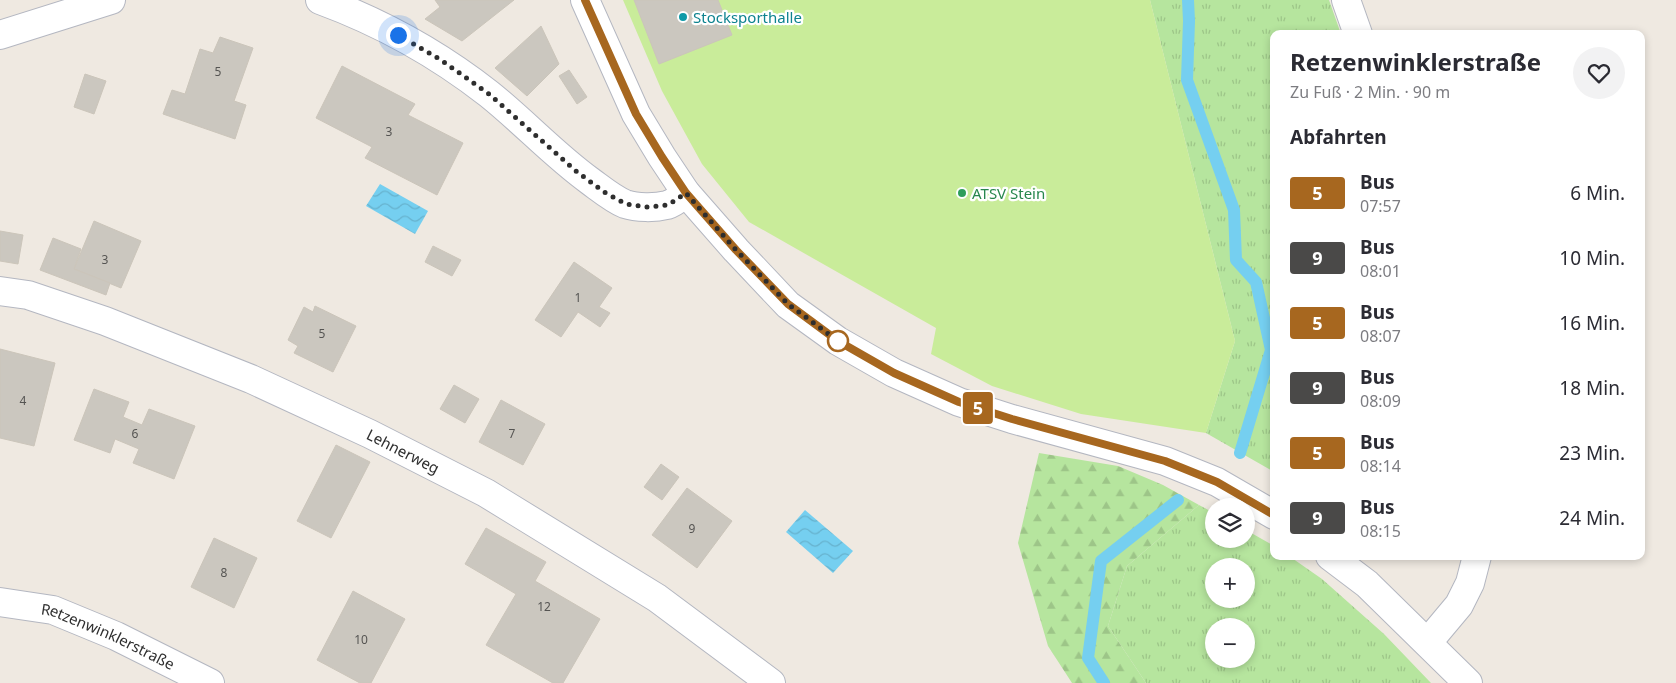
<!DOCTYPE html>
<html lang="de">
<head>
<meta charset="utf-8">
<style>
	:root { --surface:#fff; --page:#f2f2f3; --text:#2b2b33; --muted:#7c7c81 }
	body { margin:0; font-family:"Noto Sans",sans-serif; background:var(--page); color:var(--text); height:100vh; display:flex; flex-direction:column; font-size:19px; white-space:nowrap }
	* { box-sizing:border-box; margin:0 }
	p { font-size:16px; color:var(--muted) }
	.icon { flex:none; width:28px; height:28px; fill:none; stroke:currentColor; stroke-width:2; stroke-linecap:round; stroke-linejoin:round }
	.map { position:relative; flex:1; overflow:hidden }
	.drawer { position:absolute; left:1270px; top:30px; width:375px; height:530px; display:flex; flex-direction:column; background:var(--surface); border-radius:10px; box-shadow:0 2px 8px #0003 }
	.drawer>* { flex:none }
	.badge { padding:0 10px; border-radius:4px; font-size:18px; line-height:32px }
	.controls { position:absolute; left:1205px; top:498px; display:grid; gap:10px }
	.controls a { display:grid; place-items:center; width:50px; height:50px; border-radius:50%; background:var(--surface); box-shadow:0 2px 8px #0003; font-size:25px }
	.you { position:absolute; width:25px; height:25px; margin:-12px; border:4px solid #fff; border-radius:50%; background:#1a73e8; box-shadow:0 0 0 8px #1a73e833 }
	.map>.badge { position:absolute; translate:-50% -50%; box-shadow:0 0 0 2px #fff }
	h2 { padding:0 20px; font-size:19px; line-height:45px }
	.round { display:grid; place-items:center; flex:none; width:52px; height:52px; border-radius:26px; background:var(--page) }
	.head { display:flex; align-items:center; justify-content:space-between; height:85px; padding:0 20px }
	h1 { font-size:24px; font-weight:700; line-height:38px }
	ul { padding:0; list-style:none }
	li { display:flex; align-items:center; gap:15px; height:65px; padding:0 20px }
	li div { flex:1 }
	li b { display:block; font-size:19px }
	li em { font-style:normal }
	li .badge { min-width:55px; font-weight:700; text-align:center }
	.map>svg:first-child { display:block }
</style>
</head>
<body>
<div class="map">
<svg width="1676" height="683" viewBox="0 0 1676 683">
	<defs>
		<pattern id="grass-tufts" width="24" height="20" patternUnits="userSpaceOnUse" patternTransform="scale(1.25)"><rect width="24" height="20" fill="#b6e59e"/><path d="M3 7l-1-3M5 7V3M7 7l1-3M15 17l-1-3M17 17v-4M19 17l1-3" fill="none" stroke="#9dc588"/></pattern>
		<pattern id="forest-firs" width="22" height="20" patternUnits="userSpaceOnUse" patternTransform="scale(1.25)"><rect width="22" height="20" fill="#b6e59e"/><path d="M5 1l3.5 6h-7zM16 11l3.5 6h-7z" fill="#9dc588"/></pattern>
		<pattern id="water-waves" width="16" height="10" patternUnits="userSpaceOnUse" patternTransform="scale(1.25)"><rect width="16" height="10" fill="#75cff0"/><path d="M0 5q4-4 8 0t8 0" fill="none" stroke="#66b2ce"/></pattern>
	</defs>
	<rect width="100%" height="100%" fill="#efe9e1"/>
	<!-- grass -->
	<g fill="url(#grass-tufts)" fill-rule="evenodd">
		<polygon points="1150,0 1329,0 1341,34 1274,34 1274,472 1206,433 1235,341"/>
		<path d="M1199 505 1214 513V539H1246V530L1274 546V556H1289L1322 579 1384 634 1431 683H1146L1108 626 1127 566ZM1214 566H1246V599H1214ZM1214 626H1246V659H1214Z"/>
	</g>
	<!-- forest -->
	<polygon fill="url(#forest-firs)" points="1039,453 1118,466 1163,485 1199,505 1127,566 1108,626 1146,683 1072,683 1048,646 1018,543"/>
	<!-- pitch -->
	<polygon fill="#c9ec9a" points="623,0 1150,0 1235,341 1206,433 1081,414 992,386 931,354 936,328 749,222 702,164 662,91"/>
	<!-- water -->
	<g fill="url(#water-waves)">
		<polygon points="380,184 428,211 415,234 366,206"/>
		<polygon points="805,510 853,551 833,573 786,532"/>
	</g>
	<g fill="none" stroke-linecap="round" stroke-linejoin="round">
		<!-- stream -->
		<g stroke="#75cff0" stroke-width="12">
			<polyline points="1188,0 1189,21 1187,80 1234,210 1236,260 1256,282 1271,350 1240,453"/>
			<polyline points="1104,683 1088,658 1101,561 1178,500"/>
		</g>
	</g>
	<!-- building -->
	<g fill="#cbc7bf" stroke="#cbc5ba">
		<polygon points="435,0 514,0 462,41 425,19 440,7"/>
		<polygon points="634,0 718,0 732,35 659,64"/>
		<polygon points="541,26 559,64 527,96 495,68"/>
		<polygon points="220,37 253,48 234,101 246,105 235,139 163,114 172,90 185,94 200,49 213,53"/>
		<polygon points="342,66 415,104 408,115 463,143 437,195 365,158 372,147 316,118"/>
		<polygon points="569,70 587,97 577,104 559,76"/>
		<polygon points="85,74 106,81 94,114 74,107"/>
		<polygon points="94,221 141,241 121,288 74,269"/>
		<polygon points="0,231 23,235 18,264 0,261"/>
		<polygon points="53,238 81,249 74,269 110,283 106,295 40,270"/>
		<polygon points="433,246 461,260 452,276 425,262"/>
		<polygon points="574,262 612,288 599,307 610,313 600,327 578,312 561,337 535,320"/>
		<polygon points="315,306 356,326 333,372 294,353 298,346 288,340 304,307 313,312"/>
		<polygon points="0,349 55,363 34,446 0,438"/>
		<polygon points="454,385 479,399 465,423 440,409"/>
		<polygon points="94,389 129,402 123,417 142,425 149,409 195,426 174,479 133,463 139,449 115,439 110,453 74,440"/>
		<polygon points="501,400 545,424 523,465 479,442"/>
		<polygon points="336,445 370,462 331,538 297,521"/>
		<polygon points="661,464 679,477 662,500 644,487"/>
		<polygon points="687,488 732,521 697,568 652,535"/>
		<polygon points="486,528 546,562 535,581 600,619 563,683 553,683 486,645 516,594 465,564"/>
		<polygon points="214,538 257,558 234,608 191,587"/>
		<polygon points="353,591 405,619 371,683 360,683 317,660"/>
	</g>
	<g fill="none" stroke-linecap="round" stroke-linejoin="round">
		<defs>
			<g id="street">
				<path d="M320 0C380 22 438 54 489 94 524 122 554 155 590 181 601 189 613 199 625 204 637 208 655 208 667 205 674 203 681 197 686 193"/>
				<polyline points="1346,0 1358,34"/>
				<polyline points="0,35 111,0"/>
				<path id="s1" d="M0 291 28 295 105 321 251 379 370 434 486 493 657 598 771 683"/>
				<path id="s2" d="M0 602 53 610 116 636 210 683"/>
				<polyline points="1428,642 1459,605 1470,583 1477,556"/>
			</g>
			<g id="secondary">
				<polyline points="585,0 636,114 662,157 686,193 736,250 788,305 838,341 894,373 959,402 1012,419 1165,461 1217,482 1274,515"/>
				<polyline points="1330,556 1367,584 1468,683"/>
			</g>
		</defs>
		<!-- street casing -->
		<use href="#street" stroke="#b4b7c1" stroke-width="30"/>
		<!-- secondary casing -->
		<use href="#secondary" stroke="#b4b7c1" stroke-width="30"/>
		<!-- street -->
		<use href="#street" stroke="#fff" stroke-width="28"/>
		<!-- secondary -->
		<use href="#secondary" stroke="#fff" stroke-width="28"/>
	</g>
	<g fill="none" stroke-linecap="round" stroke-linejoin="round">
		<defs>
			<polyline id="line" points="585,0 636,114 662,157 686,193 736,250 788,304 838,341 894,373 959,402 1012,419 1165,461 1217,482 1274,515"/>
		</defs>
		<!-- line casing -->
		<use href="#line" stroke="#fff" stroke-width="11"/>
		<!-- line -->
		<use href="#line" stroke="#a7671f" stroke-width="8"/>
		<!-- walk -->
		<polyline stroke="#2e2e2e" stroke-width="5" stroke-dasharray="0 9" points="398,35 441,60 489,94 576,171 604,192 626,204 647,207 668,205 686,193 736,250 788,304 838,341"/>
	</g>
	<!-- markers -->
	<circle fill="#0f9aa8" stroke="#fff" stroke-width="2" cx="683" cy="17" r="5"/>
	<circle fill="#2e9e5b" stroke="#fff" stroke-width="2" cx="962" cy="193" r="5"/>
	<circle fill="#fff" stroke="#a7671f" stroke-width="2.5" cx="838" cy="341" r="10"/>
	<g text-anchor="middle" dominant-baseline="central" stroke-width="4.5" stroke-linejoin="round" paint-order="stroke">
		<!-- number labels -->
		<g font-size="12" fill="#555452">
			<text x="218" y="71">5</text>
			<text x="389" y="131">3</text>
			<text x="105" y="259">3</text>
			<text x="578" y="297">1</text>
			<text x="322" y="333">5</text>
			<text x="23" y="400">4</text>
			<text x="135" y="433">6</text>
			<text x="512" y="433">7</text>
			<text x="692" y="528">9</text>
			<text x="224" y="572">8</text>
			<text x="544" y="606">12</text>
			<text x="361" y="639">10</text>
		</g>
		<!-- culture labels -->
		<g font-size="15" fill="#0d838f" stroke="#fff" text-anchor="start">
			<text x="693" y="17">Stocksporthalle</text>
		</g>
		<!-- leisure labels -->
		<g font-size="15" fill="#27864d" stroke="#fff" text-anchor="start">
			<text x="972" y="193">ATSV Stein</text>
		</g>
		<!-- street labels -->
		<g font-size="15" fill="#2e2e2e" stroke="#fff">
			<text stroke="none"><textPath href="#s1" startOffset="435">Lehnerweg</textPath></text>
			<text stroke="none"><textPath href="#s2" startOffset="114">Retzenwinklerstraße</textPath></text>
		</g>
	</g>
</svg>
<div class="controls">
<a><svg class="icon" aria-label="layers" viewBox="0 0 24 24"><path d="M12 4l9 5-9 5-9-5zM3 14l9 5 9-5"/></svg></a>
<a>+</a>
<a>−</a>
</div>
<div class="you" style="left:398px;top:35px"></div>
<b class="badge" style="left:978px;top:408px;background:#a7671f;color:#fff">5</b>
<section class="drawer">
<div class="head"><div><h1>Retzenwinklerstraße</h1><p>Zu Fuß · 2 Min. · 90 m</p></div><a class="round"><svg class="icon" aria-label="heart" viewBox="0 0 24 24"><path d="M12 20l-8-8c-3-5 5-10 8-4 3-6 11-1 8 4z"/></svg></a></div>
<h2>Abfahrten</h2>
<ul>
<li><span class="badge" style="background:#a7671f;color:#fff">5</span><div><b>Bus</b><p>07:57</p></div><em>6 Min.</em></li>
<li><span class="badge" style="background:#4a4948;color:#fff">9</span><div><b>Bus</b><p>08:01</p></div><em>10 Min.</em></li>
<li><span class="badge" style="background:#a7671f;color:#fff">5</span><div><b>Bus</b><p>08:07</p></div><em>16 Min.</em></li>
<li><span class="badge" style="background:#4a4948;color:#fff">9</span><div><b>Bus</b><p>08:09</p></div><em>18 Min.</em></li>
<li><span class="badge" style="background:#a7671f;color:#fff">5</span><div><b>Bus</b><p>08:14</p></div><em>23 Min.</em></li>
<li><span class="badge" style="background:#4a4948;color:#fff">9</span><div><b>Bus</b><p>08:15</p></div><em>24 Min.</em></li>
</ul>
</section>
</div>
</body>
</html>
